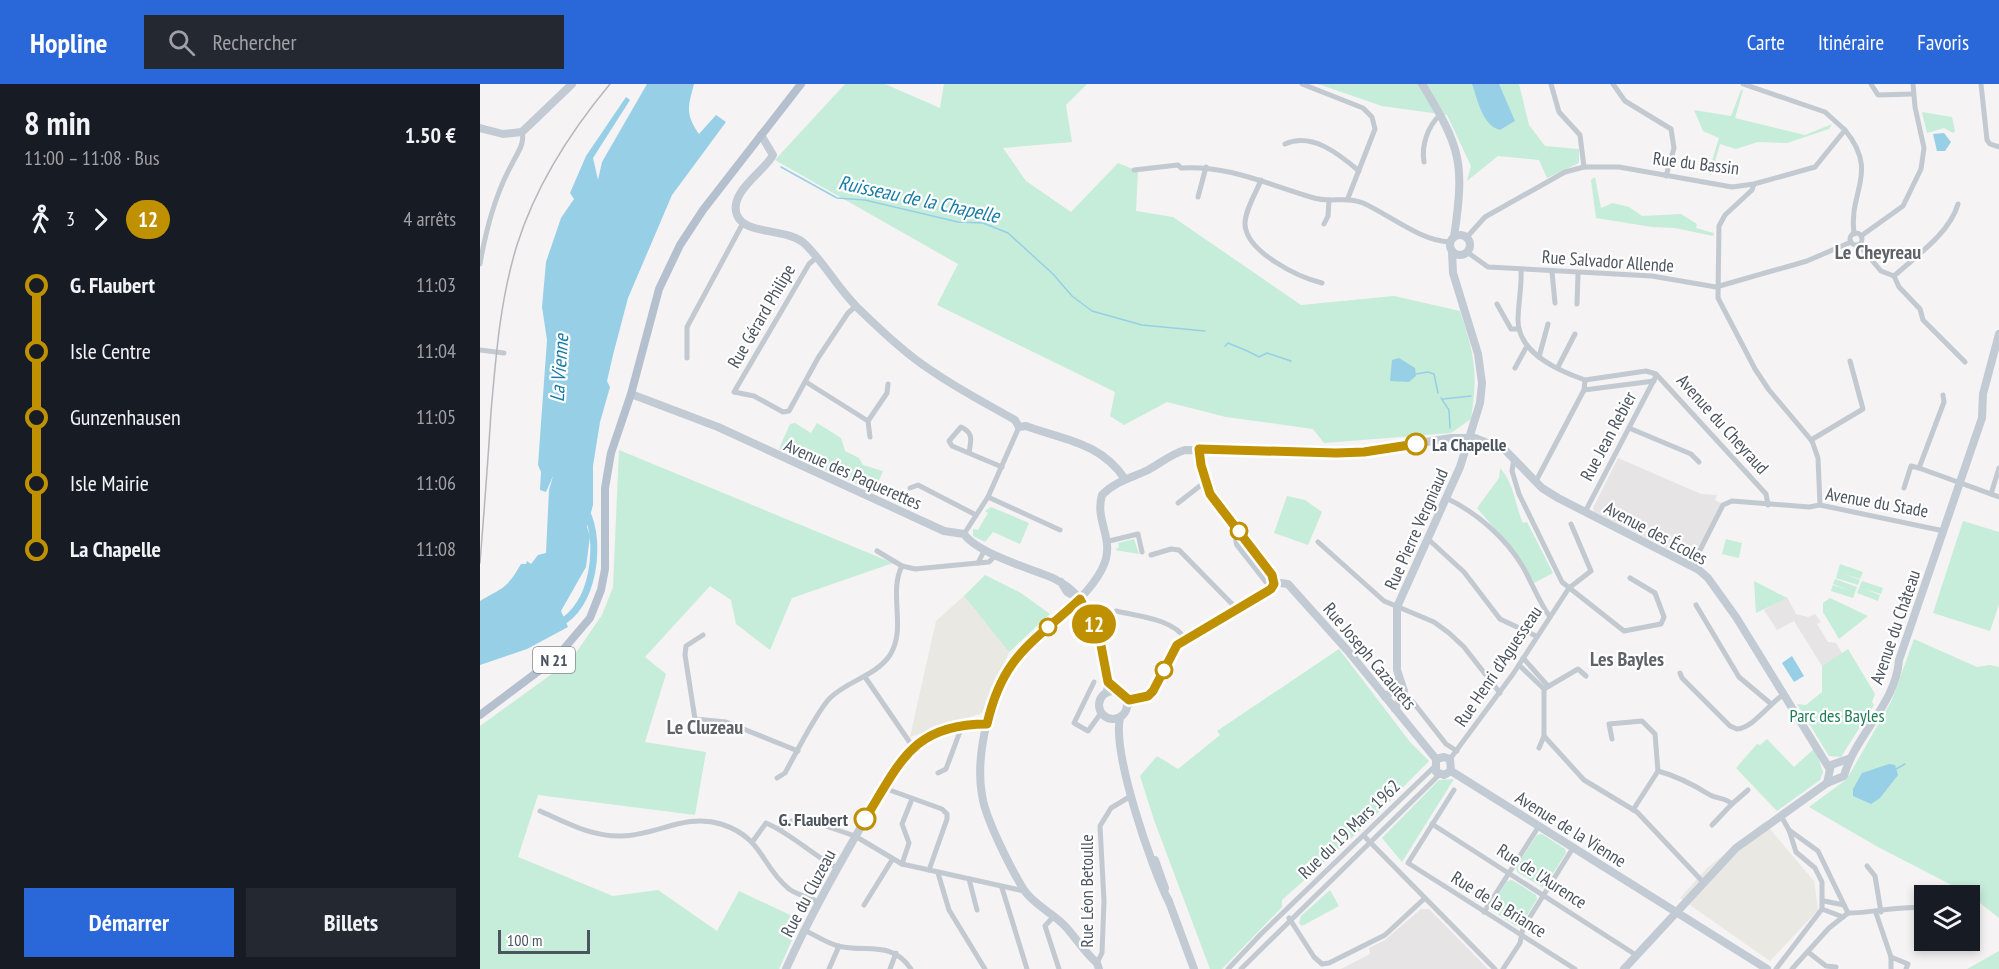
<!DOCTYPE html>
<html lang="fr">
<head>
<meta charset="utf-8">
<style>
	:root { --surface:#171b24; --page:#242831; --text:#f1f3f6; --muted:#9ea1a6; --accent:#2a67d8 }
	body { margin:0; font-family:"PT Sans Narrow",sans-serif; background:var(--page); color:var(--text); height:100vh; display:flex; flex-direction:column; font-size:22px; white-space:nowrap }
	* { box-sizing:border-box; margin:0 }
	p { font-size:20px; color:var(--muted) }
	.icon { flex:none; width:33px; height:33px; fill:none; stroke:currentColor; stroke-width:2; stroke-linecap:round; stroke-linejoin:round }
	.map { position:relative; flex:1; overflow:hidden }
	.sheet { display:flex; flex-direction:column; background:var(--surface); width:480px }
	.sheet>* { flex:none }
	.badge { padding:0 12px; border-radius:20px; font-size:21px; line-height:39px }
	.tools { position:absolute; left:1434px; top:801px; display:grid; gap:12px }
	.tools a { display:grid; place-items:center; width:66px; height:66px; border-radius:0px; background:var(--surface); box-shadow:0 3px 9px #0003; font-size:30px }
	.scale { position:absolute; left:18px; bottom:15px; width:92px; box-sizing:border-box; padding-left:6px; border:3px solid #4c545f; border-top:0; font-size:16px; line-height:21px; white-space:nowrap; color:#4c545f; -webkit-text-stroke:4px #fff; paint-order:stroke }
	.map>.badge { position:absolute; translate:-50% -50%; box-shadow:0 0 0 3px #fff }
	.legs { display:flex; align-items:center; gap:9px; height:66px; padding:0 24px; font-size:20px }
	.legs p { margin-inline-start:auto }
	.overview { display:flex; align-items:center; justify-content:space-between; height:102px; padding:0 24px }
	h1 { font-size:33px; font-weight:700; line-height:45px }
	.cta { display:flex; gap:12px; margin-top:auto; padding:12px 24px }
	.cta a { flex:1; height:69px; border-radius:0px; background:var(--accent); color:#fff; font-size:24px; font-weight:700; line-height:69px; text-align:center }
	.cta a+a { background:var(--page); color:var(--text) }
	ul { padding:0 24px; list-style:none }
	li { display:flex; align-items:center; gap:21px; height:66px; font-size:22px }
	li i { display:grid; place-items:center; width:9px; height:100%; margin:0 8px; background:currentColor }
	li i::after { content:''; width:15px; height:15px; margin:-8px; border:4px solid; border-radius:50%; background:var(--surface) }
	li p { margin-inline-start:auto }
	li:first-child i { background:linear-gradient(#0000 50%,currentColor 0) }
	li:last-child i { background:linear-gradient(currentColor 50%,#0000 0) }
	header { display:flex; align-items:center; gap:36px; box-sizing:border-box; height:84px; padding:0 30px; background:var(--accent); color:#fff }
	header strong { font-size:28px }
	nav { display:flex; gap:33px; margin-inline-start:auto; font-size:21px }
	.search { width:420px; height:54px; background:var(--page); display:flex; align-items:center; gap:15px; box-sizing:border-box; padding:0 21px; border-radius:0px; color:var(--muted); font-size:22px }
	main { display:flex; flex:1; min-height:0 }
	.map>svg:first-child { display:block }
</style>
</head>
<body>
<header>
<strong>Hopline</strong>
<div class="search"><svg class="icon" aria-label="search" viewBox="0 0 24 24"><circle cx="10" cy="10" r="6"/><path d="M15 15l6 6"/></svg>Rechercher</div>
<nav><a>Carte</a><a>Itinéraire</a><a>Favoris</a></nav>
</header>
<main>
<section class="sheet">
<div class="overview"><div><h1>8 min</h1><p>11:00 – 11:08 · Bus</p></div><b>1.50 €</b></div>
<div class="legs"><svg class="icon" aria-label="walk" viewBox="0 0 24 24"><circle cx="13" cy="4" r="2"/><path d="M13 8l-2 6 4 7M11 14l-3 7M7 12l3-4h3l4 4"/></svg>3<svg class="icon" aria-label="forward" viewBox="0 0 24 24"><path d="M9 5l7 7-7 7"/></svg><b class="badge" style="background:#bf9000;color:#fff">12</b><p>4 arrêts</p></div>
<ul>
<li><i style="color:#bf9000"></i><b>G. Flaubert</b><p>11:03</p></li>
<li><i style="color:#bf9000"></i><span>Isle Centre</span><p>11:04</p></li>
<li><i style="color:#bf9000"></i><span>Gunzenhausen</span><p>11:05</p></li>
<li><i style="color:#bf9000"></i><span>Isle Mairie</span><p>11:06</p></li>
<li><i style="color:#bf9000"></i><b>La Chapelle</b><p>11:08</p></li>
</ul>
<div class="cta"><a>Démarrer</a><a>Billets</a></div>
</section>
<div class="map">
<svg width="1519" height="885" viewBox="0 0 1519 885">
	<rect width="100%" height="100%" fill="#f5f3f3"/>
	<!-- commercial -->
	<g fill="#eae8e2">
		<polygon points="484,512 529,568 502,629 430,653 456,537"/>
		<polygon points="1284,738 1334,797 1338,826 1290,877 1200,814 1227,784"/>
	</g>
	<!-- education -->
	<g fill="#e6e4e4">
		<polygon points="1138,374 1221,410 1237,411 1235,416 1243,420 1214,478 1114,428 1113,424"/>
		<polygon points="1307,513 1316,530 1328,533 1335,530 1341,538 1337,540 1348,558 1356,559 1362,569 1342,582 1314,537 1297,546 1284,526"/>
		<polygon points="941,825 949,825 1008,885 861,885 890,870 889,864 905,856"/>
	</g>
	<!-- green -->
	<g fill="#c6edd9">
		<path d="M365 0H405L460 24 464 0H607L586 21 592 58 523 64 546 97 591 128 638 79 658 87 656 127 693 133 821 221 914 212 980 227C995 272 998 288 991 335L971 349 844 359 833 345 746 333 687 318 644 341 630 332 635 308 457 221 478 180 295 76Z"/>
		<polygon points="838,0 1039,0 1049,41 1065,62 1099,65 1099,79 1067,94 1059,76 1018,72 987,97 991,82 967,31 902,22"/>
		<polygon points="1261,6 1263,6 1255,34 1325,51 1352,40 1349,45 1307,59 1278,58 1256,65 1240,60 1231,91 1228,90 1239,54 1223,47 1214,26 1251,32"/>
		<polygon points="1442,28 1472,33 1475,47 1473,49 1464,44 1447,49"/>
		<polygon points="1115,93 1121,124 1133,119 1149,123 1162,132 1201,130 1217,140 1216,144 1234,149 1233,152 1195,144 1172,143 1116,134 1111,96"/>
		<polygon points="315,339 331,349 337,339 361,354 365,367 379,374 383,381 403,387 394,408 299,365 310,340"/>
		<polygon points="139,366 413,479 312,514 290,566 256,540 251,516 230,502 165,573 186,590 165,658 226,668 215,731 58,711 38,773 133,812 178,806 237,847 259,807 321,836 299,885 0,885 0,642 91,576 122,531 133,503"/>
		<path d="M1020 384C1035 401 1034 419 1043 439L1047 438 1073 489 1054 499 1038 472 997 424 1019 394Z"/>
		<polygon points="807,412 825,416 842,428 828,461 794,449"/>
		<polygon points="511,423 549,439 540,460 513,448 505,458 493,452 493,445 498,446 508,429 505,427"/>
		<polygon points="1483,437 1519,448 1519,520 1510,547 1453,529"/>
		<polygon points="654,455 659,470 635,466 639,463 638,459"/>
		<polygon points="1246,455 1262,459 1259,474 1242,470"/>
		<polygon points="1360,480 1383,488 1380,495 1362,489 1380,496 1378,501 1356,494"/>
		<polygon points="505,491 541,509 570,530 529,568 484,512"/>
		<polygon points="1355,495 1377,503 1373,514 1351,507 1353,501 1368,506 1353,500"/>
		<polygon points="1274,497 1278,499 1307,514 1276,529"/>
		<polygon points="1382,497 1403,504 1401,510 1385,505 1400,511 1398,517 1377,509"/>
		<polygon points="1350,514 1388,532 1359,555 1343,528 1343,519"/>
		<polygon points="1434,555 1497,583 1510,581 1519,583 1519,834 1489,810 1398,763 1329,723 1367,695 1412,616"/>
		<polygon points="859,565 930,658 949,677 885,742 802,816 802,823 742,885 730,885 674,736 660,692 677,672 698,685 740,651 737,647"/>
		<polygon points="1368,565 1395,610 1392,618 1394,621 1361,673 1349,672 1317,620 1326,621 1342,608 1342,582"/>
		<polygon points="1287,655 1314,683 1335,664 1343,688 1340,696 1297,727 1256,684 1277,660 1280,661"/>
		<polygon points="974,695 922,778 902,754 959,696"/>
		<polygon points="1062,750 1085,765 1086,769 1065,802 1062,803 1037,788 1036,783 1057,751"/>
		<polygon points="1032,796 1056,811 1057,815 1041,841 1036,842 1012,826 1011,822 1027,797"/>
		<polygon points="850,806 859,822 822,842 819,839 821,832"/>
		<polygon points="1519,867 1519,885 1487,885"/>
	</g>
	<!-- water -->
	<g fill="#97cfe7">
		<path d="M167 0H214C208 23 205 30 219 50L236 31 246 38 192 111 148 214 133 271 127 297 130 303 120 338 113 382V421L107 443 110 452 106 483 81 527 88 543 47 565 0 581V517C23 503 26 506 41 480H46L47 477 51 480 58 471 66 469 69 406 73 392 66 408 60 406 61 388 58 381 67 256 62 223 66 178 81 134 94 115 90 109 106 72 146 13 150 16 113 74 118 96 122 78Z"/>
		<path d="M992 0H1019L1035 37 1020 46C1002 41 998 16 992 0Z"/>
		<polygon points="1464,49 1471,58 1465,67 1457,67 1453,50"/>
		<polygon points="919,274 935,284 936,292 929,298 910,297 912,276"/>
		<polygon points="1312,572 1324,592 1314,598 1302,579"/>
		<polygon points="1409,680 1415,681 1418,691 1400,714 1391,720 1373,712 1373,705 1382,689"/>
	</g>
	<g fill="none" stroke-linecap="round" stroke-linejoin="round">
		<!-- stream -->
		<g stroke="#97cfe7" stroke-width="1.5">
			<polyline points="301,83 357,114 385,116 478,138 503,139 528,149 573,190 592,212 612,227 662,241 725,247"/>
			<path d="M745 262 748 259C760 264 769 267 779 273L787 269 811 277"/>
			<polyline points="936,290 948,288 954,290 958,309"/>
			<polyline points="961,314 969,326 970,344"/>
			<polyline points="963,315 991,312"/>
			<polyline points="1416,685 1425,680"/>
		</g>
		<!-- canal -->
		<path stroke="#97cfe7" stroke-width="7" d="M78 540C114 524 122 458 106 427"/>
		<!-- street -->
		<g stroke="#c2c9d0" stroke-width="5">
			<polyline points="822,0 883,24 892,33 895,45 868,114"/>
			<polyline points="1071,0 1079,28 1100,51 1104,83"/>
			<polyline points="1133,0 1145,17 1191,45 1194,64 1186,92"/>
			<polyline points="1391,0 1398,11 1433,10"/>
			<polyline points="1501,0 1507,56 1510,60 1519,63"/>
			<path d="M1365 46C1400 89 1368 107 1374 150"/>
			<path d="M805 60C832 48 859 70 879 87"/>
			<path d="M944 78C941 61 948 42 960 31"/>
			<path d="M654 86 698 81 701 84C750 81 788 101 834 114 851 119 866 112 883 119 910 131 940 157 970 158"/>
			<path d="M781 96C776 109 765 126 765 140 766 168 818 193 842 199"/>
			<polyline points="1274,100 1272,106 1245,131 1239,142 1238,214 1275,285 1289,306 1332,357 1338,374 1340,421"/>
			<polyline points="718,113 726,83"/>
			<polyline points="844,140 848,132 849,116"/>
			<circle cx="1376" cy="155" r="6"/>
			<polyline points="1381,152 1423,122 1441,85 1444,64 1435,23 1433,0"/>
			<polyline points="987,153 1005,133 1085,88 1104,83 1139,83 1252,103 1274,100 1335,83 1365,46 1345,28 1263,0"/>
			<polyline points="1379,161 1401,187 1414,192 1419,203 1440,225 1443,236 1485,278"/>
			<polyline points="987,168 1008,183 1172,192 1236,203 1327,177 1371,158"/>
			<polyline points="336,174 329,180 254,308 274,312 303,328 309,327 338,274 368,229 376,222"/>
			<path d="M0 180C6 145 15 110 33 78 38 68 45 59 42 48"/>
			<path d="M1041 186C1042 203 1038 220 1038 237 1039 270 1079 287 1105 296"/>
			<polyline points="1072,188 1075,219"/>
			<path d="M1414 192C1435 173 1470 149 1478 120"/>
			<polyline points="1017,220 1031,245 1039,245"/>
			<polyline points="1097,220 1098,190"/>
			<polyline points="0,266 24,269"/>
			<polyline points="1059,273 1068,240"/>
			<polyline points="207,274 207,243 263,139"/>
			<polyline points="1078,283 1095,250"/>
			<polyline points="1035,284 1047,262"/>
			<polyline points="1174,297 1104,306 1105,296 1166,287 1176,290 1286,410 1288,421"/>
			<polyline points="326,298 388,337 390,353"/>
			<polyline points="1463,311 1464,318 1439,384 1519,413"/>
			<polyline points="388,337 407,309 408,300"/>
			<polyline points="1149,344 1211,370 1219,378"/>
			<polyline points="1331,356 1383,325 1370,277"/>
			<path d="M489 369C491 356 494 349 481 343L469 357 472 362 522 383"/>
			<polyline points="1034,374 1032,387 1039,410 1082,498 1144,547 1181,540 1184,533 1175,509 1150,494"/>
			<polyline points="1056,397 1104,306"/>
			<polyline points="430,404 438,401 496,431"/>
			<polyline points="1424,404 1431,382 1439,384"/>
			<polyline points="1511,410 1519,384"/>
			<polyline points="508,413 580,446"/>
			<path d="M966 414C996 428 1026 454 1043 483 1052 499 1059 518 1070 533"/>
			<polyline points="698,419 725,398"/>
			<polyline points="1105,428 1175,294"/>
			<polyline points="484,450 508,413 539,343"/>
			<polyline points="948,455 984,488 1020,535 1056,552"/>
			<polyline points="629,457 658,450 662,468"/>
			<polyline points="838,458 904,517 954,538 969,549 984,563 1020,609"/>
			<polyline points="505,465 498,479 509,478 516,471"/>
			<polyline points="397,467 422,482 435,485 498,479"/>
			<polyline points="671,471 691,465 699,466 756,524"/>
			<polyline points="1219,486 1217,472 1243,421 1252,417 1329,423 1340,421 1464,447"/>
			<polyline points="1216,521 1259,593 1290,619"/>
			<path d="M636 527C657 532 694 535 705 555"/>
			<polyline points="223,551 206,562 205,571 215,635 246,638 318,667"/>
			<polyline points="1043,574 1068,602"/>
			<polyline points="1039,581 1064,605 1064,652 1104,696 1157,728 1223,798"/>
			<path d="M1200 589 1202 594 1250 642 1257 645C1273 644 1289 620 1304 610"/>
			<polyline points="385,593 433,663"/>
			<polyline points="614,598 594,639 608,647 621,629"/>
			<polyline points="1064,605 1098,585 1106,592"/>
			<polyline points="933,618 966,660 977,667"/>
			<polyline points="648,622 673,607 699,559 756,524 788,508 794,499"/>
			<polyline points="1132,655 1129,640 1162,637 1175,650 1178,687 1153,726"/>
			<polyline points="1059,664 1064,652"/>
			<polyline points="970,675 1033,590 1089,504 1111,487 1091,440"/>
			<path d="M1178 687C1197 692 1214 701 1230 711 1238 715 1246 714 1252 720L1232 741"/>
			<polyline points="458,689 466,685 482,642"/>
			<path d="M297 694 305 689C315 671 337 627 350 614 367 597 396 592 410 571 427 544 408 509 422 482"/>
			<polyline points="404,704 462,725 467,730 467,735 449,786"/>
			<polyline points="974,706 928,779 1095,885"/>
			<polyline points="1252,720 1268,706"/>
			<path d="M60 727C87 739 112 753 142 752 177 751 206 729 241 740 284 754 280 781 309 805 317 811 329 813 338 818"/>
			<polyline points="1301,732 1309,746"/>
			<polyline points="952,740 1156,871"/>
			<polyline points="299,744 312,737 337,739 375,752 422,780 544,807"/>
			<polyline points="884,752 1015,885"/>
			<path d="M273 757 286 739C312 750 332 771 357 784"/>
			<polyline points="422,780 429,759 422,740 432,715"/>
			<polyline points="1387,782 1395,792 1401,828"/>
			<polyline points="458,789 469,826 505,885"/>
			<polyline points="489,795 497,826"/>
			<polyline points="522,804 547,885"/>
			<polyline points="1344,817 1364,821"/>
			<polyline points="384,821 412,776"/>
			<polyline points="1342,825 1363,833"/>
			<polyline points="1004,828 1059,742"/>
			<path d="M1368 829C1393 829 1422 821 1444 824"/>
			<polyline points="1396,829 1411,873 1411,885"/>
			<polyline points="574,832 565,842 579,885"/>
			<polyline points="809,834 834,873 842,880 849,879 905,851 945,814"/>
			<path d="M324 846C335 851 347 859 358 862 386 869 412 856 431 885"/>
			<polyline points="1328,868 1346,882 1356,883"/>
			<polyline points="1411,873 1428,880 1426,885"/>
			<polyline points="617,879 622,869 624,817 620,742 631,724 651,712"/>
			<polyline points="349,885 359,862"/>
			<polyline points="410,885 416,869"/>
			<polyline points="748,885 781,850 954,683"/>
			<polyline points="761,885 960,690"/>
			<polyline points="1023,885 1040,859 1043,844 1093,764"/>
			<polyline points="1296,885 1342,825 1342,798 1335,784 1316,768 1309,746 1338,767 1368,829 1349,844 1312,885"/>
		</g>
		<!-- secondary -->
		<g stroke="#c2cad4" stroke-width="8">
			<path d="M942 0C981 64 985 78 974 153"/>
			<polyline points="0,44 23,50 42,48 92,0"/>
			<path d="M281 51 293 71C285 87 248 108 257 131 265 152 309 143 326 161 346 181 360 208 382 228 403 248 427 271 452 287 478 305 507 320 535 336L539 343 546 342C584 356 620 358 645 395"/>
			<circle cx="980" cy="161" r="10"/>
			<path d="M151 310 238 343 464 447 484 450C497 469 551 485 573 494 585 500 591 505 600 515L587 508 581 498"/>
			<path d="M719 365C715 406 753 438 776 468 783 478 792 487 794 499"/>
			<polyline points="755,442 758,460 787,497 808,500 868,567 956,675"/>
			<path d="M600 515C615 538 632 580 627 608"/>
			<circle cx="633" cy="621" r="14"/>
			<polyline points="905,613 915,605 919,595"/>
			<polyline points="915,625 924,607 917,586 917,523 980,383 1000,319 1002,299 998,270 973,189 972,167"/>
			<path d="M640 634C632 669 672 785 689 818"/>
			<polyline points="956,675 956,688 964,691 971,687"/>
			<polyline points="956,675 964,673 970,675 971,687"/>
			<polyline points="971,687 1287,885"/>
			<polyline points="1347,699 1351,681 1368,675"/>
			<polyline points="675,776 685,804"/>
			<polyline points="688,815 714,885"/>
			<path d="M306 885C332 827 363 773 395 719 407 699 418 674 437 659 456 644 483 641 507 640"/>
			<path d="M619 885 617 879C605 869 596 854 585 842 573 829 554 821 544 806 531 785 505 734 502 711 495 672 510 608 533 576 559 542 602 524 622 485 637 456 614 438 622 411 635 397 652 394 668 386 681 379 691 370 705 366L884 368 971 354H995L1025 366 1062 404 1078 414 1219 486 1228 494 1256 533 1349 684"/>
			<path d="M1144 885 1256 764 1347 699 1364 692C1375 651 1416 620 1419 576L1502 334 1503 310 1519 250"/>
		</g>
		<!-- primary -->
		<polyline stroke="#b5c0cf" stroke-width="8" points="0,631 76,574 110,534 121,506 125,485 125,404 131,369 151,310 179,205 200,161 223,126 321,0"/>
		<!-- rail -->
		<path stroke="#b5b7bc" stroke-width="1.5" d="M0 479C4 428 8 378 11 328 16 271 20 216 37 161 56 101 90 48 130 0"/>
	</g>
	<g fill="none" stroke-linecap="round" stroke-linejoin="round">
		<defs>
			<path id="line-1" d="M385 735C420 679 432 640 507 640 523 571 552 560 600 515L619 551 628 598 649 616 668 612 673 607 697 561 791 505 794 500 792 491 730 410 721 381 719 365 856 369 884 368 936 360"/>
		</defs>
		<!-- line-1 casing -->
		<use href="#line-1" stroke="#fff" stroke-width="14"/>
		<!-- line-1 -->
		<use href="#line-1" stroke="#bf9000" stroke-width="9"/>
	</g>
	<!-- markers -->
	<g fill="#fff" stroke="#bf9000" stroke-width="3">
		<circle cx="936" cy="360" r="10"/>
		<circle cx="759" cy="447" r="8"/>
		<circle cx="568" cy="543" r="8"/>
		<circle cx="684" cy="586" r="8"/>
		<circle cx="385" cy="735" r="10"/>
	</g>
	<g text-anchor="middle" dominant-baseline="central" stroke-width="4.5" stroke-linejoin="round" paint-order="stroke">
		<!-- shield labels -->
		<rect fill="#fff" stroke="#82878f" stroke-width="1.5" x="53" y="563" width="42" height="26" rx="4.5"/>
		<g font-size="16" font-weight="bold" fill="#4c545f">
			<text x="74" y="576">N 21</text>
		</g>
		<!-- street labels -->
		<g font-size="18" fill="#4c545f" stroke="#fff">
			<text transform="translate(1216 79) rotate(7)">Rue du Bassin</text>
			<text transform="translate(1128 177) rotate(4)">Rue Salvador Allende</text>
			<text transform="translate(281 232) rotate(-60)">Rue Gérard Philipe</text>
			<text transform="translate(1243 340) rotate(48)">Avenue du Cheyraud</text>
			<text transform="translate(1128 352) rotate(-62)">Rue Jean Rebier</text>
			<text transform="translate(373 390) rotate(24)">Avenue des Paquerettes</text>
			<text transform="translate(1397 418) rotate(10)">Avenue du Stade</text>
			<text transform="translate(936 445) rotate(-66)">Rue Pierre Vergniaud</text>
			<text transform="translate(1176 449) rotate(28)">Avenue des Écoles</text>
			<text transform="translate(1415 543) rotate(-71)">Avenue du Château</text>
			<text transform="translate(890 572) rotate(50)">Rue Joseph Cazautets</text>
			<text transform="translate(1018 582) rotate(-56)">Rue Henri d'Aguesseau</text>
			<text transform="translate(869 745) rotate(-44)">Rue du 19 Mars 1962</text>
			<text transform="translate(1091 745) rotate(32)">Avenue de la Vienne</text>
			<text transform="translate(1062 792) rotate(33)">Rue de l'Aurence</text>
			<text transform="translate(606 807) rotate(-90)">Rue Léon Betoulle</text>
			<text transform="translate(328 809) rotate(-62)">Rue du Cluzeau</text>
			<text transform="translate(1019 820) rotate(32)">Rue de la Briance</text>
		</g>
		<!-- stop labels -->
		<g font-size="18" font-weight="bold" fill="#4c545f" stroke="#fff" text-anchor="start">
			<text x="952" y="360">La Chapelle</text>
			<text x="368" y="735" text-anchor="end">G. Flaubert</text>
		</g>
		<!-- park labels -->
		<g font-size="18" fill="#1f7d56" stroke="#fff">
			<text x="1357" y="631">Parc des Bayles</text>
		</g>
		<!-- water labels -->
		<g font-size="20" font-style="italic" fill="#187ca6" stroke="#fff">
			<text transform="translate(439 115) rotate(12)">Ruisseau de la Chapelle</text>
			<text transform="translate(79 284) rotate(-86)">La Vienne</text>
		</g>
		<!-- neighbourhood labels -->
		<g font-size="20" font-weight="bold" fill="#606267" stroke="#fff">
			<text x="1398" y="168">Le Cheyreau</text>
			<text x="1147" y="575">Les Bayles</text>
			<text x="225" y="643">Le Cluzeau</text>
		</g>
	</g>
</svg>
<div class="tools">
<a><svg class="icon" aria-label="layers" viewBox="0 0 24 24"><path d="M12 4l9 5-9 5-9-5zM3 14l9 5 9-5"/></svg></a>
</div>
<div class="scale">100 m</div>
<b class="badge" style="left:614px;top:540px;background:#bf9000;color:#fff">12</b>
</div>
</main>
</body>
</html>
